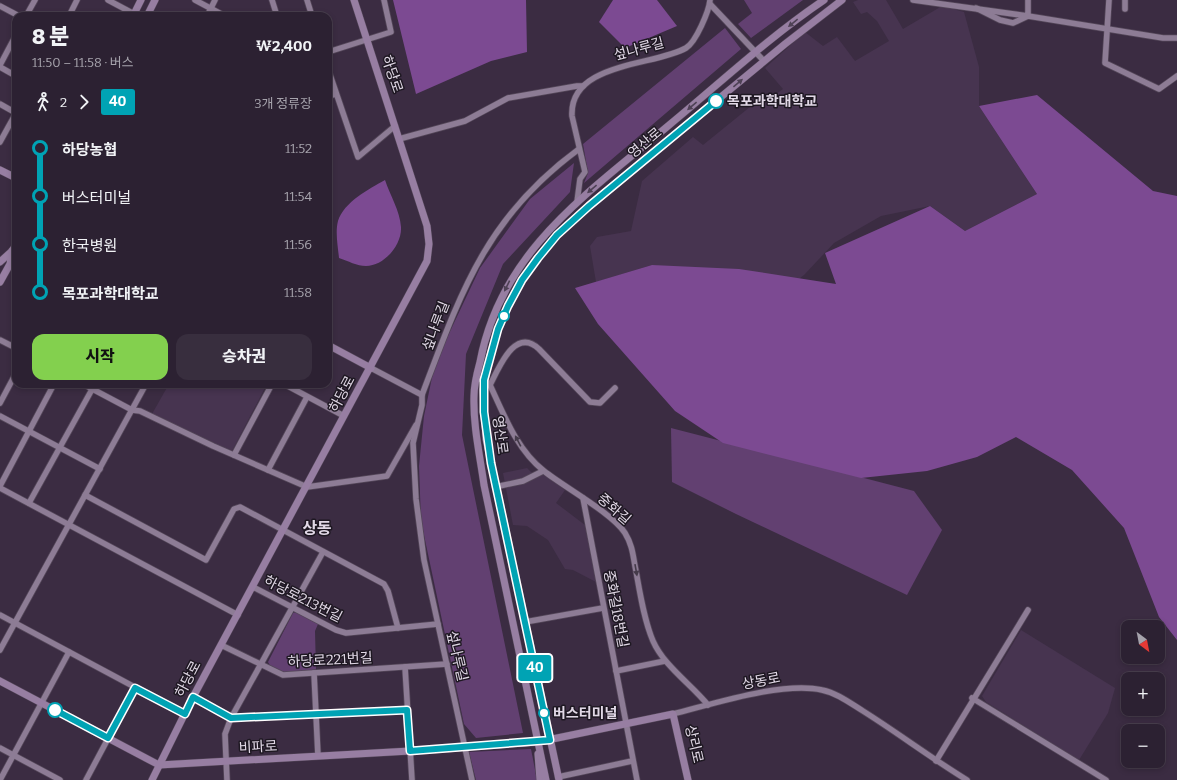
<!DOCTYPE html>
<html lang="ko">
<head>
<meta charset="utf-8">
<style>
	:root { --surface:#2c2132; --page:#382e3e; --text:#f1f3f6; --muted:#a6a3ac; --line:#483e4d; --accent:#83d04e }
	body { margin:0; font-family:Bitter,"Noto Sans KR",serif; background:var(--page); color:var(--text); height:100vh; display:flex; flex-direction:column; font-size:15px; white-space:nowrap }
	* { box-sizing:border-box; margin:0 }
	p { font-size:13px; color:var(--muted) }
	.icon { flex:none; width:22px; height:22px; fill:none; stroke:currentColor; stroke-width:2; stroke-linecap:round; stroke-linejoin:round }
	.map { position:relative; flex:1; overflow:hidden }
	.drawer { position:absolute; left:12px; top:12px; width:320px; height:376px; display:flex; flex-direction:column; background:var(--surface); border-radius:12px; box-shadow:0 2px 6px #0003,0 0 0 1px var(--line) }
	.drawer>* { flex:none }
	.badge { padding:0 8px; border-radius:3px; font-size:14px; line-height:26px }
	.needle { width:26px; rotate:148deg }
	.tools { position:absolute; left:1121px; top:620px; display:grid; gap:8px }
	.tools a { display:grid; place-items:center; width:44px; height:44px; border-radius:8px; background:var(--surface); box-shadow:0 2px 6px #0003,0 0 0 1px var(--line); font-size:20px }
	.map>.badge { position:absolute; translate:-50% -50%; box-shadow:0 0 0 2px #fff }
	.legs { display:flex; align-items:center; gap:6px; height:44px; padding:0 20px; font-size:13px }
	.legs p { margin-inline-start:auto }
	.headline { display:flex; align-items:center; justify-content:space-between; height:68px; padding:0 20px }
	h1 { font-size:22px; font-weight:800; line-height:30px }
	.cta { display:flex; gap:8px; margin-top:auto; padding:8px 20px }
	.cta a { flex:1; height:46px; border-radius:12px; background:var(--accent); color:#111; font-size:16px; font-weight:800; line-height:46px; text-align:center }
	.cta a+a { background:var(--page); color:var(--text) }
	ul { padding:0 20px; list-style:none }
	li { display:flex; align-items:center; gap:14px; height:48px; font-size:15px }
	li i { display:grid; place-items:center; width:6px; height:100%; margin:0 5px; background:currentColor }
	li i::after { content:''; width:10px; height:10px; margin:-5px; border:3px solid; border-radius:50%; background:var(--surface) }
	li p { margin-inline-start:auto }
	li:first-child i { background:linear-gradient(#0000 50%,currentColor 0) }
	li:last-child i { background:linear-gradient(currentColor 50%,#0000 0) }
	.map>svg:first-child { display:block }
</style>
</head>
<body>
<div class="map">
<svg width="1177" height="780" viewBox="0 0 1177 780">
	<rect width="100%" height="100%" fill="#3b2c42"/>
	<!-- built -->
	<g fill="#473450">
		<polygon points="858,0 886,0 903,29 942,6 964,12 979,67 979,106 1037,194 965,231 930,206 881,216 834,243 804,275 791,285 652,265 596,282 590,246 597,237 631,231 642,181 693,137 703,145 761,98 765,102 783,89 765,68 805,32 823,46 837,37 855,61 889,41 877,21 867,12 861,14 853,2"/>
		<polygon points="169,384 267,384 231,453 152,414"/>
		<polygon points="527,468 533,474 539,470 565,490 556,503 585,525 596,582 573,570 565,569 548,540 527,526 513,525 503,473"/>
		<polygon points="1021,630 1115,688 1108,713 1079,760 986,702 982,696"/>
	</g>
	<!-- green -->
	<g fill="#624071">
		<polygon points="744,0 803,0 751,38 738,24 752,13"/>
		<polygon points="725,28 741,49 584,183 588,173 583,144"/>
		<polygon points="574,163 570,192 503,264 466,354 462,435 523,733 476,738 464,724 421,521 419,466 424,416 435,363 480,268 530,199"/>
		<polygon points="671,428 914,491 942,530 907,595 736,514 672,482"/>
		<path d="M296 612 318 624 315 631 316 671C302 671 275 678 268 662L293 613Z"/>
		<polygon points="531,749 537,780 476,780 469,752"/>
	</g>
	<!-- forest -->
	<g fill="#7c4a92">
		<polygon points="393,0 526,0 527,52 491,61 416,94"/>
		<polygon points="613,0 657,0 677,26 625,48 599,22"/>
		<polygon points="1037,95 1153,191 1177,196 1177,640 1159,617 1124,528 1072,470 1016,437 977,457 927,471 861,478 723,443 675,411 598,324 575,288 652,265 739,269 836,284 825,253 930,206 965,231 1037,194 979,106"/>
		<path d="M385 180C390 195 400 211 401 227 402 245 384 266 366 266 357 266 348 261 339 258 338 247 335 232 338 221 344 202 369 189 385 180Z"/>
	</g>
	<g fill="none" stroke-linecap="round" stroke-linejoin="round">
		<defs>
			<g id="street">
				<polyline points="108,0 138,16"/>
				<polyline points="195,0 225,16"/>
				<polyline points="272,0 277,16"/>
				<polyline points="307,0 312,16"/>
				<polyline points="913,0 1028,16 1028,0"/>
				<polyline points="1109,0 1105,63 1159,89 1177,76"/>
				<polyline points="710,4 764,61"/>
				<polyline points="0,6 19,16"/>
				<polyline points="976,8 1000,20 1013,23 1028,16 1163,38 1177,38"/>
				<polyline points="1125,9 1125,0"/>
				<polyline points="26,16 35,0"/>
				<polyline points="69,16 77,0"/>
				<polyline points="207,16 215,0"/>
				<polyline points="328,52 391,32 384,0"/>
				<polyline points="0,65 16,35"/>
				<polyline points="0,67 16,76"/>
				<polyline points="328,69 358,157 395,126"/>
				<polyline points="328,96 336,94"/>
				<polyline points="0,104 16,113"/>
				<polyline points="399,139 465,121 508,98 577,86 583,86"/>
				<polyline points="0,142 16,113"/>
				<path d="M577 202 580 179 585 172 572 116C569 62 655 66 686 48 696 42 709 11 710 0"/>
				<polyline points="0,340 16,348"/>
				<polyline points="371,368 422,395"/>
				<path d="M476 378 484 380 490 385C504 415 517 450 544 471 564 487 612 513 625 533 633 546 633 557 636 571 640 593 644 620 653 641 664 666 691 684 708 705"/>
				<polyline points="83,384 132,410 140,411 213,446 307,487 387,476 416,425"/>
				<polyline points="284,384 344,416"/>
				<path d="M490 385C499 368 515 326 539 349L590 402 600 403 615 388"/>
				<polyline points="0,403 16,373"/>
				<polyline points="0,416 100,469"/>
				<polyline points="234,455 272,384"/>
				<polyline points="268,470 307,397"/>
				<polyline points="0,486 54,384"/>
				<polyline points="495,487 523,481 543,471"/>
				<polyline points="0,488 238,615"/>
				<polyline points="85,495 206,560 234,509 240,507 384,584 388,591 398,628"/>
				<polyline points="583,498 637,780"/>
				<polyline points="29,503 95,384"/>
				<polyline points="253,587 336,630 346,633 438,624"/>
				<polyline points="0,615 185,714"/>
				<polyline points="525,622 603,608"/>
				<polyline points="221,645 283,675 447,664"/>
				<polyline points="0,650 146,384"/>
				<polyline points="405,667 412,780"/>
				<polyline points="616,671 665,661"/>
				<polyline points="314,673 318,756"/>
				<polyline points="193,697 231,718 407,710"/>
				<polyline points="972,698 1106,780"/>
				<path d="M673 714C713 704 783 681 822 690 837 693 850 703 863 711 898 733 931 758 967 780"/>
				<polyline points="0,748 60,780"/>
				<polyline points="936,761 1028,610"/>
				<polyline points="558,777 632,761"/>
				<polyline points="0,780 69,652"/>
				<polyline points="86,780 135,688"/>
				<polyline points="227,780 225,734 231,718 323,552"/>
				<path d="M472 780 424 560 416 499 413 443 422 405V395C461 292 486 217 579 149"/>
			</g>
			<g id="secondary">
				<polyline points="133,16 141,0"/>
				<polyline points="147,16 155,0"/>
				<polyline points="0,170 16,178"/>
				<polyline points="0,262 12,251 16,245"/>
				<polyline points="0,282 10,264 12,251"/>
				<polyline points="328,345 371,368"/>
				<polyline points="0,681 159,765 410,751 538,742 673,714 688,780"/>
				<polyline points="538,754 540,780"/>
				<polyline points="152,780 193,697 427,261 429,244 427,226 354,0"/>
				<path d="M546 780 484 485C480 456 473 426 474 396 474 385 477 373 480 362 501 251 587 194 668 126 719 84 769 37 824 0"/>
				<polyline points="559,780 486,439 483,390 490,356 498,329 508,306 522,280 538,257 557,235 589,206 785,44 842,0"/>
			</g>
		</defs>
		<!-- street casing -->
		<use href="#street" stroke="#544759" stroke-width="7"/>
		<!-- secondary casing -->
		<use href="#secondary" stroke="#544759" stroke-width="8"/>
		<!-- street -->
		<use href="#street" stroke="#8d7c95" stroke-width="5.5"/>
		<!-- secondary -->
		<use href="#secondary" stroke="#977ea2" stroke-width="7"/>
	</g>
	<!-- one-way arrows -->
	<defs><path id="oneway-solid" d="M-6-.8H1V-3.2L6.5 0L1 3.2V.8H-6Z"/></defs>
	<g fill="#4e4155">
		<use href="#oneway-solid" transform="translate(793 23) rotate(141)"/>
		<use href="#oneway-solid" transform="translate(738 83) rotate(-40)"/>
		<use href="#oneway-solid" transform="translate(692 106) rotate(140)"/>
		<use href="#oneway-solid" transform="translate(592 189) rotate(140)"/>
		<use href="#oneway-solid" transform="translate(507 286) rotate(116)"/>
	</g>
	<g fill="#453b4a">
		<use href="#oneway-solid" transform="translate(518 441) rotate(-118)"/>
		<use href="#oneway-solid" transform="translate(636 570) rotate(80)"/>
	</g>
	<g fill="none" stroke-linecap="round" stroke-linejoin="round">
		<defs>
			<polyline id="line-1" points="55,710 108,738 135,688 185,714 193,697 231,718 407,710 410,751 550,740 491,463 484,412 484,380 498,329 508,306 522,280 538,258 557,235 589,206 716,101"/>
		</defs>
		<!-- line-1 casing -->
		<use href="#line-1" stroke="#fff" stroke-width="9"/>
		<!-- line-1 -->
		<use href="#line-1" stroke="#00a3b4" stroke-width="6"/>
	</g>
	<!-- markers -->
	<g fill="#fff" stroke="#00a3b4" stroke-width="2">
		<circle cx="716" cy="101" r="7"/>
		<circle cx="504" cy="316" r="5"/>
		<circle cx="55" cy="710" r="7"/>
		<circle cx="544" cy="713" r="5"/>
	</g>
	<g text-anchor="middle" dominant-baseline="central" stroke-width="3" stroke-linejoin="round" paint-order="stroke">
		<!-- street labels -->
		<g font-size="14" fill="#e1d8e6" stroke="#1e1822">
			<text transform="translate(639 49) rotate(-15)">섶나루길</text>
			<text transform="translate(392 74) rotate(71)">하당로</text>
			<text transform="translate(645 143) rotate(-40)">영산로</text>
			<text transform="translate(436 326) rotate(-69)">섶나루길</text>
			<text transform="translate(342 394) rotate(-62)">하당로</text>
			<text transform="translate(500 435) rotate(82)">영산로</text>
			<text transform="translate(614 509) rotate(41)">중화길</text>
			<text transform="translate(303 599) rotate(27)">하당로213번길</text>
			<text transform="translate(616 609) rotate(79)">중화길18번길</text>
			<text transform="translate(457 656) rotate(77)">섶나루길</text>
			<text transform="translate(330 660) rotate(-3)">하당로221번길</text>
			<text transform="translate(188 679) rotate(-62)">하당로</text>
			<text transform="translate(761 681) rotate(-11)">상동로</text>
			<text transform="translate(694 744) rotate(77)">상리로</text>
			<text transform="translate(258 747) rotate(-3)">비파로</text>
		</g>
		<!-- stop labels -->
		<g font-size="14" font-weight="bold" fill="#e1d8e6" stroke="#1e1822" text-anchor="start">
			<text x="727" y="101">목포과학대학교</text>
			<text x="553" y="713">버스터미널</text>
		</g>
		<!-- quarter labels -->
		<g font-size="16" font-weight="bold" fill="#e1d8e6" stroke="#1e1822">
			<text x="317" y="528">상동</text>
		</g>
	</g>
</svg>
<div class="tools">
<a><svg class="needle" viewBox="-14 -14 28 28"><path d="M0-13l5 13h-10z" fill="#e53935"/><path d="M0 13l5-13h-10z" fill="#a6a3ac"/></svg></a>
<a>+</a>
<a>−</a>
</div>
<b class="badge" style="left:535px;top:668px;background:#00a3b4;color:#fff">40</b>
<section class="drawer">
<div class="headline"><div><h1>8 분</h1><p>11:50 – 11:58 · 버스</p></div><b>₩2,400</b></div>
<div class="legs"><svg class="icon" aria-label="walk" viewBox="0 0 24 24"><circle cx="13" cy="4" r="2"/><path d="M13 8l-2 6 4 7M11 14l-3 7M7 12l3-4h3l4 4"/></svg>2<svg class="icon" aria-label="forward" viewBox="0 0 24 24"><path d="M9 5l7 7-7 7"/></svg><b class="badge" style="background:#00a3b4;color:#fff">40</b><p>3개 정류장</p></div>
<ul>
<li><i style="color:#00a3b4"></i><b>하당농협</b><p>11:52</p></li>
<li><i style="color:#00a3b4"></i><span>버스터미널</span><p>11:54</p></li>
<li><i style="color:#00a3b4"></i><span>한국병원</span><p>11:56</p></li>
<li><i style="color:#00a3b4"></i><b>목포과학대학교</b><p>11:58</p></li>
</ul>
<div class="cta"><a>시작</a><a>승차권</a></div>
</section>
</div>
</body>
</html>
